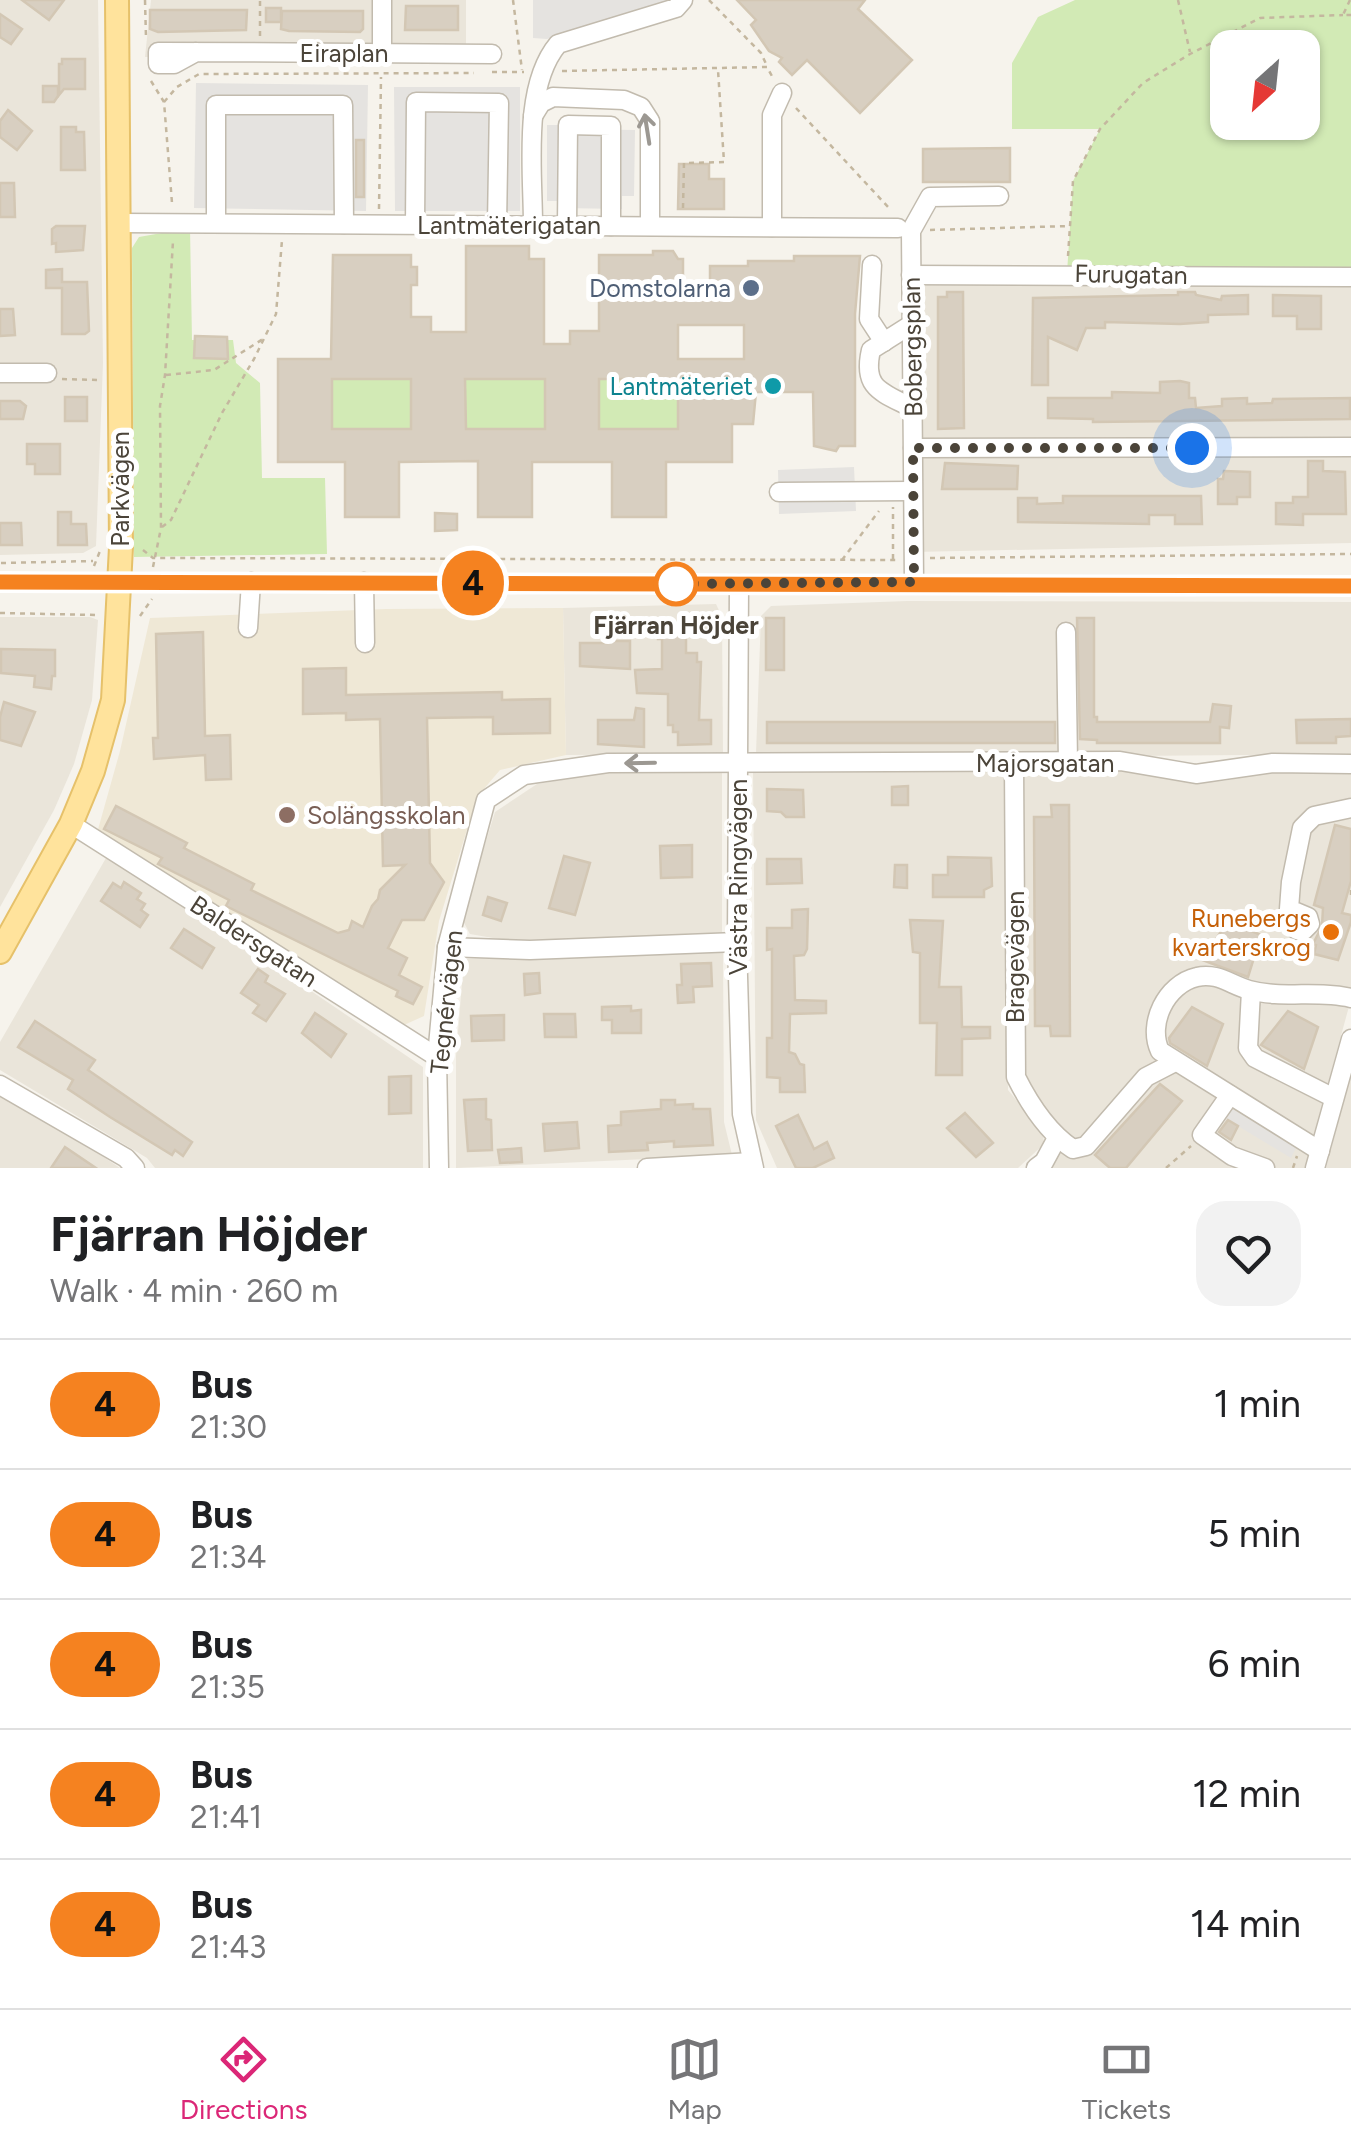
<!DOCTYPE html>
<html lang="en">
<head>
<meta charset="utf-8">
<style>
	:root { --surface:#fff; --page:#f2f2f2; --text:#202124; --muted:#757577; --line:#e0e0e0; --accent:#db2777 }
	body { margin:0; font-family:Figtree,sans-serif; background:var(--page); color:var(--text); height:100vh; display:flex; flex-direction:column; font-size:38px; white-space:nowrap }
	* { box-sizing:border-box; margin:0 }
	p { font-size:32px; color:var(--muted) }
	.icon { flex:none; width:55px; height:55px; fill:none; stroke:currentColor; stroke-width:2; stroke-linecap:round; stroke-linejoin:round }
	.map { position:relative; height:1168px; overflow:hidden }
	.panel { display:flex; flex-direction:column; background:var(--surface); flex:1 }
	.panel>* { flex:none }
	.badge { padding:0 20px; border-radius:32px; font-size:35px; line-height:65px }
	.needle { width:65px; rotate:207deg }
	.tools { position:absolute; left:1210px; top:30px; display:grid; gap:20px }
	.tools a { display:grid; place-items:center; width:110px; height:110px; border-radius:20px; background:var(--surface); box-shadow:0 2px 8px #0004; font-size:50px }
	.you { position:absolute; width:50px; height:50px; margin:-25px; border:8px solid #fff; border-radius:50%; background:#1a73e8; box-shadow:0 0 0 15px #1a73e833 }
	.map>.badge { position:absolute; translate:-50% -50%; box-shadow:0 0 0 5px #fff }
	.round { display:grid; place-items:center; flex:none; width:105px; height:105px; border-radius:30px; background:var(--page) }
	.head { display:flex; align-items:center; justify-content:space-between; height:170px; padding:0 50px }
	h1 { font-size:48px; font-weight:700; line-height:75px }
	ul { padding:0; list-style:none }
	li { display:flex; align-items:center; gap:30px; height:130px; padding:0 50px; border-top:2px solid var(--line) }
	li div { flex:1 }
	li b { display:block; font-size:38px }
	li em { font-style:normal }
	li .badge { min-width:110px; font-weight:700; text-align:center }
	.tab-bar { display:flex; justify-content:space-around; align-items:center; height:140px; border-top:2px solid var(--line); background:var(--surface); font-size:28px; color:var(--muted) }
	.tab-bar a { display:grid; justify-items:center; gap:5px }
	.tab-bar .on { color:var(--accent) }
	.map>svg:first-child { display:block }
</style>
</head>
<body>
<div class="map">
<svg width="1351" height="1168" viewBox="0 0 1351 1168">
	<rect width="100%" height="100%" fill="#f6f3ec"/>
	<!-- residential -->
	<g fill="#eae5da">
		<polygon points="0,0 98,0 103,363 96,546 83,553 0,555"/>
		<polygon points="151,0 466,0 466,59 145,57"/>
		<polygon points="911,275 1351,276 1351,543 914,552"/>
		<polygon points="907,601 1351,602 1351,754 1014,757 756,753 761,616 771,606"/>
		<polygon points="716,604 722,617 723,754 566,755 563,608"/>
		<polygon points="0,617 90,617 98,620 92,700 74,764 54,810 0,907"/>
		<polygon points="722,770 722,935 521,943 470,934 462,919 495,812 537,784 611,772"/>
		<polygon points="753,770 998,772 1005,778 1008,1090 1043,1132 1044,1144 1018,1168 777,1168 756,1120"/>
		<polygon points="1118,770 1190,783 1223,781 1276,771 1351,770 1351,999 1305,1168 1050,1168 1059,1154 1064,1132 1028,1085 1023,1063 1024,777 1029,771"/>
		<polygon points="106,858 217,927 423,1067 423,1168 155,1168 147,1158 0,1070 0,1042"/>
		<polygon points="723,951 724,1122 732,1155 456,1168 456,1056 464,959"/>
		<polygon points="1351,1074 1351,1168 1326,1168"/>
		<polygon points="0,1094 41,1115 120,1168 0,1168"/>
	</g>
	<!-- education -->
	<polygon fill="#efe8d6" points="563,608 566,755 500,770 477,797 439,921 424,1016 404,1025 97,833 120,751 150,618 386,609"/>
	<!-- green -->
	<g fill="#d2eab5" fill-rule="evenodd">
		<path d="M1075 0H1351V276L1067 273 1073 181 1100 129H1012V63L1038 17ZM1228 48H1302V122H1228Z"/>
		<polygon points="190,228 192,340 233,340 236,363 260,383 262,478 325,478 327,554 134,557 132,248 139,237"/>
		<rect x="332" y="379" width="79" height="63"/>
		<polygon points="465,379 545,379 545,442 531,429 479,429 466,442"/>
		<rect x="599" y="379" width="79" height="63"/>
	</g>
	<!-- parking -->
	<g fill="#e5e3e0">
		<polygon points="533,0 669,0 547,39 533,38"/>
		<polygon points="196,83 368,85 366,211 194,208"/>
		<polygon points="394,87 520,87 520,211 395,211"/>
		<polygon points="547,125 561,125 562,129 635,130 634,196 622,196 622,209 561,208 560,201 547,201"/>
		<polygon points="854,467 856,511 779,514 778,470"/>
		<polygon points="1229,1107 1296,1148 1291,1158 1223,1117"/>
	</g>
	<!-- building -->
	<g fill="#d8cfc1" stroke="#d3c7b4" stroke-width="2.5" fill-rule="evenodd">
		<polygon points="22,0 64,0 49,20"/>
		<polygon points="737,0 865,0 858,9 912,60 860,113 807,60 792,75 779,62 782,58 769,51 751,25 756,20"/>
		<polygon points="406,6 458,6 458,30 405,30"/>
		<rect x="266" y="8" width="15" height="14"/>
		<polygon points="150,10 247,10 246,30 158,32 150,29"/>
		<polygon points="282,11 363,11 363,29 360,32 289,31 281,29"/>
		<polygon points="0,14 22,29 11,44 0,37"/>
		<polygon points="62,59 85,59 85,89 64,89 59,95 59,64 62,64"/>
		<polygon points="43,86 58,86 58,96 54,102 43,102"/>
		<polygon points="8,110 32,131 17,150 0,137 0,121"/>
		<polygon points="61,127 76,127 76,132 84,132 85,170 61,170"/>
		<rect x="356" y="140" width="8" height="57"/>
		<polygon points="1010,148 1010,182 923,182 923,149"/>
		<polygon points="679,164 709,164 709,179 724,179 724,209 678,209"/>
		<polygon points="0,183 14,183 15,217 0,217"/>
		<polygon points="56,226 85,226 83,250 56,252 56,243 52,244 52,229"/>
		<path d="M466 246H529V259H544V344H570V331H599V255H653V251H673L678 259H683V298H710V266H748V261H794V256H860L855 314V446H839L836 451 814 446 813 392H756L753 424H732V462H666V517H612V462H532V517H478V461L399 462V517H345V462H278V359H331L333 255H411V267H417V285H411V317H431V332H466ZM678 325H744V359H678ZM332 379H411V429H332ZM465 379H545V429H466ZM599 379H678V429H599Z"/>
		<polygon points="62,269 62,282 87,282 89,331 85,334 62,334 62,288 46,288 46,270"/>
		<polygon points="947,292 963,292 964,428 938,429 938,297 947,297"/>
		<polygon points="1178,292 1195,292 1196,295 1221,300 1222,296 1248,295 1248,314 1208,315 1208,322 1180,324 1105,322 1105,328 1086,328 1077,350 1048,337 1048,385 1032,385 1033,298 1178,295"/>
		<polygon points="1273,295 1321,296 1321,329 1297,329 1297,316 1273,316"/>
		<polygon points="0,309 13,309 15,335 0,336"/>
		<polygon points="195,336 227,337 228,359 194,358"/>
		<polygon points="1180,381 1189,383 1189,398 1195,398 1196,408 1222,406 1222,399 1247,398 1247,404 1272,403 1273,399 1350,398 1350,419 1093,422 1093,419 1048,418 1048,398 1112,398 1112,392 1160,393 1160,382"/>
		<rect x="65" y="397" width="22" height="24"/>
		<polygon points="0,401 20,401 26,406 23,419 0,419"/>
		<polygon points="27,444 60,444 60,474 35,474 35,464 27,464"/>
		<polygon points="1308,461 1323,461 1323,471 1345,472 1346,514 1303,514 1303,525 1276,524 1276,503 1293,503 1293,497 1308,497"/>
		<polygon points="945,463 1018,466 1017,489 942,489"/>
		<polygon points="1224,471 1250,472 1250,497 1237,497 1237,504 1218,504 1218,479 1223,479"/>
		<polygon points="1063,496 1201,496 1202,524 1175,524 1175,515 1149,515 1149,524 1018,522 1018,498 1037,498 1037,504 1063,503"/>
		<polygon points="58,512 71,512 71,524 86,524 87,545 58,545"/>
		<polygon points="435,513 457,514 457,530 435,531"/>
		<polygon points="0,523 21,523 22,545 0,545"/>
		<rect x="766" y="618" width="18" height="52"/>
		<polygon points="1077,618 1094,618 1094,717 1097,717 1097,722 1210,722 1213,704 1231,706 1229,728 1220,727 1220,743 1097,743 1097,740 1080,739"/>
		<polygon points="658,623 686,623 686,653 697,653 697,662 701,662 699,720 711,720 711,744 678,745 678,732 673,732 673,725 668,725 668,694 637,693 635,670 662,669 662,639 658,639"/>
		<polygon points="203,632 205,736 230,735 231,779 206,780 205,755 154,759 153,738 158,738 156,634"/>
		<polygon points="607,641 630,641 630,669 580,666 580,643 607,643"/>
		<polygon points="1,649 55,650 55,676 52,676 51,689 34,687 35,676 1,673"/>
		<polygon points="346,668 346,695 502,692 502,700 550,699 550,733 493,734 493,717 427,718 430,863 444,882 424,920 402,920 388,948 407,958 399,975 422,987 413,1004 396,996 398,991 226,906 229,900 158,864 162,858 104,829 116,806 187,843 184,848 254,884 251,890 338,933 349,930 352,921 363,927 372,906 378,899 380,890 405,865 383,866 380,719 346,720 346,713 303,714 303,669"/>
		<polygon points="4,702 35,712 21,746 0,740 0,717"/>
		<polygon points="636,708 644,709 644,747 598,744 598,720 634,720"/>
		<polygon points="1351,719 1351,736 1336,737 1336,743 1297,743 1296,720"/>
		<rect x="767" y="722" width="288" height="21"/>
		<polygon points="908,786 908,805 892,805 892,787"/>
		<polygon points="767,789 803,790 804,817 786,817 781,812 767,811"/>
		<polygon points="1051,805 1069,805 1070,1036 1051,1036 1050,1026 1035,1026 1034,817 1052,817"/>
		<polygon points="1335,825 1351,829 1351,881 1342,913 1351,915 1351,922 1338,960 1314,954 1316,945 1313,944 1322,926 1323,908 1314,905"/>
		<polygon points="692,845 692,877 661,878 660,846"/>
		<polygon points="564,856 590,863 575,915 549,908"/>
		<polygon points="948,857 991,858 992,886 984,890 984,897 933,897 933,875 948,875"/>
		<polygon points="767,859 801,859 802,883 767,884"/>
		<polygon points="895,865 907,865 907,888 894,887"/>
		<polygon points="124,882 141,893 137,899 145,904 141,910 148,915 140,927 101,901 113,883 121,888"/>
		<polygon points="488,897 507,903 501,921 483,915"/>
		<polygon points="808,909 807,949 804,955 794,956 795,1000 826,1001 826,1013 790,1014 789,1052 795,1054 800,1064 804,1065 805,1092 780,1092 780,1078 767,1077 767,1038 772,1038 772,949 767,950 767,928 792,928 792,910"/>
		<polygon points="910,920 943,921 939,987 961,987 962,1027 990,1027 990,1038 962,1039 962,1075 936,1075 937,1023 920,1023 920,953 913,952"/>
		<polygon points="1228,921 1261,935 1248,977 1202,960"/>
		<polygon points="184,929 214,948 202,968 171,948"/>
		<polygon points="711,963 712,986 693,987 694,1002 678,1003 677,985 682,985 681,964"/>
		<polygon points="258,969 268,976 265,982 285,994 266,1021 253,1013 259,1005 241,993"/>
		<polygon points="539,973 540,993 525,995 524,974"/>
		<polygon points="631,1006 631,1011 641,1010 641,1033 612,1033 612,1020 602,1020 602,1007"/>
		<polygon points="1192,1007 1223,1024 1207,1066 1170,1043 1169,1038"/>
		<polygon points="1288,1011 1318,1027 1304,1069 1261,1045"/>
		<polygon points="315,1013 346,1034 331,1057 302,1033"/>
		<polygon points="544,1014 575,1014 576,1037 545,1037"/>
		<polygon points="504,1015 504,1040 472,1041 471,1016"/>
		<polygon points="35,1021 95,1060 88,1070 192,1142 183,1156 175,1150 172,1155 110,1117 68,1089 73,1080 18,1047"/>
		<polygon points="411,1076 411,1113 389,1114 389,1077"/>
		<polygon points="1160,1084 1182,1101 1126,1168 1110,1168 1095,1155"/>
		<polygon points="486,1099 486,1119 491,1120 492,1150 468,1151 464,1100"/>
		<polygon points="661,1100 675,1100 675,1105 693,1104 693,1109 710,1109 713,1145 674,1147 674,1141 647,1143 648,1150 609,1152 608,1126 621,1125 621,1112 661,1109"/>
		<polygon points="965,1113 993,1143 976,1157 947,1128"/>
		<polygon points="798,1115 814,1149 827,1142 834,1158 813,1168 796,1168 776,1126"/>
		<polygon points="1228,1120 1238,1126 1231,1140 1219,1132"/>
		<polygon points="577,1122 579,1148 545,1151 543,1124"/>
		<polygon points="65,1147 96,1168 51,1168"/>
		<polygon points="521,1148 522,1162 500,1163 498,1150"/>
	</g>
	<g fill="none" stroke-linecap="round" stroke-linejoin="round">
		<defs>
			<g id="minor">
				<path d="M196 52 174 64H158V52C269 52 381 53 492 54"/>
				<polyline points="382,53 382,0"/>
				<polyline points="533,116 541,103 553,97 624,100 641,107 650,121 650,226"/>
				<polyline points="120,223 898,228"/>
				<polyline points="216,223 216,105 343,105 344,224"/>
				<polyline points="415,224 416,102 499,103 497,225"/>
				<path d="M533 225C533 171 522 87 558 44L676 8 683 0"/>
				<polyline points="567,225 568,125 611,126 611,226"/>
				<polyline points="772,227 772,115 782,93"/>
				<polyline points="872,265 869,319 884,342"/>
				<polyline points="911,275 1351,277"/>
				<path d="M912 324 871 350C862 389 882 392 912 408"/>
				<polyline points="0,373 47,373"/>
				<polyline points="913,448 1351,447"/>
				<polyline points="779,492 911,491"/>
				<polyline points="0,582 1351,586"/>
				<polyline points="364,582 365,643"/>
				<polyline points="914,582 911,231 930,197 999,196"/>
				<polyline points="739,584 737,942 742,1114 754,1168"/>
				<polyline points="248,628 251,582"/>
				<polyline points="1066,632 1068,762"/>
				<path d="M1014 764 1016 1077C1029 1103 1049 1133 1073 1149L1086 1146 1146 1077 1175 1062"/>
				<polyline points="71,824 437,1057"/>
				<polyline points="1289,909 1308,917 1310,924 1303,931 1297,930 1289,909 1291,882 1302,828 1314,816 1351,808"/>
				<polyline points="447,947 530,950 737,942"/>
				<polyline points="1251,991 1248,1048 1255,1058 1334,1098"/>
				<polyline points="0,1085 126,1158 135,1168"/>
				<polyline points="1230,1095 1202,1135 1232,1156 1265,1168"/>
				<path d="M1320 1151 1160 1051C1147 1024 1166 984 1197 977 1217 972 1231 985 1249 990 1282 999 1318 990 1351 998"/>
				<polyline points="439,1168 437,1057 447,947 486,800 524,775 608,763 1120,761 1196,774 1273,763 1351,764"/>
				<polyline points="647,1168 752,1162"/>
				<polyline points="1036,1168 1044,1162 1057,1138"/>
				<polyline points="1315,1168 1351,1039"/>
			</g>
			<polyline id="major" points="0,952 71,824 93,771 113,700 121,547 117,0"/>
		</defs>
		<!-- minor casing -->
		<use href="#minor" stroke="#c2bbae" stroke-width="21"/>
		<!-- major casing -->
		<use href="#major" stroke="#e6c16a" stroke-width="26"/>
		<!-- path -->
		<g stroke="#c4b79f" stroke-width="2.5" stroke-dasharray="5 5" stroke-linecap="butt">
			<polyline points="145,0 146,38"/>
			<polyline points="513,0 522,70"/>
			<polyline points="709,0 761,53 767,66"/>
			<polyline points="1178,0 1190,52"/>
			<polyline points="1350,0 1343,15 1351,15"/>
			<polyline points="260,36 260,0"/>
			<polyline points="562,71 767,67 773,78"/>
			<polyline points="492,72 524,72"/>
			<polyline points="151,81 164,102 172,203"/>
			<polyline points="164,102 177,87 199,74 474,73"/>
			<polyline points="796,108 889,208"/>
			<polyline points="683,208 684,163 724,162 718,70"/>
			<polyline points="379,209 381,77"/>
			<polyline points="930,230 1070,226"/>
			<polyline points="1068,256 1073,181 1100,129 1143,83 1190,54 1260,18 1343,15"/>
			<polyline points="166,375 214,370 263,339"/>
			<polyline points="62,379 99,380"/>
			<polyline points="162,527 171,520 222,413 254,359 276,314 282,240"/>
			<polyline points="143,550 153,558 897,560"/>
			<polyline points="930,558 1351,554"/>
			<polyline points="893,559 893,507"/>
			<polyline points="842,560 879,511"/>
			<polyline points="1,563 93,561"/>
			<polyline points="94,566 100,551"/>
			<polyline points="153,567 161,528 160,406 165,375 173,241"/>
			<polyline points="0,613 97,615"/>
			<polyline points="140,616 152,599"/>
			<polyline points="1351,890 1351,896"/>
			<polyline points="1166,1168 1191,1146"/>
			<polyline points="1293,1168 1297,1156"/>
		</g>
		<!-- minor -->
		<use href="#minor" stroke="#fff" stroke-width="18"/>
		<!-- major -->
		<use href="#major" stroke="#ffe39c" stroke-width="22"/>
	</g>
	<!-- one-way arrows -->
	<defs><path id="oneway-shaft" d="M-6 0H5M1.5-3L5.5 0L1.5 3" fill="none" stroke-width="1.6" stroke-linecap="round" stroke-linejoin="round" transform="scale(2.5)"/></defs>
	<g stroke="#9c9892">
		<use href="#oneway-shaft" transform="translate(647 129) rotate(-99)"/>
		<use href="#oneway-shaft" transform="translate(640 763) rotate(179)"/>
	</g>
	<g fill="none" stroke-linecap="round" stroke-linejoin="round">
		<defs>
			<polyline id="line" points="0,582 1351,586"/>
		</defs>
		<!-- line casing -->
		<use href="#line" stroke="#fff" stroke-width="22"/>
		<!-- line -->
		<use href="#line" stroke="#f58220" stroke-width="15"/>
		<!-- walk -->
		<polyline stroke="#4b4439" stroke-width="10" stroke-dasharray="0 18" points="676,584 914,582 913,448 1192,448"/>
	</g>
	<!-- markers -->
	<circle fill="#5c6f8a" stroke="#fff" stroke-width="4" cx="751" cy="288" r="10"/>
	<circle fill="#0f9aa8" stroke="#fff" stroke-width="4" cx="773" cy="386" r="10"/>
	<circle fill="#fff" stroke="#f58220" stroke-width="5" cx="676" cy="584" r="20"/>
	<circle fill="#8d6e63" stroke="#fff" stroke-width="4" cx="287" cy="815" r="10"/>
	<circle fill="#e8710a" stroke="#fff" stroke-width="4" cx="1331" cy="932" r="10"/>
	<g text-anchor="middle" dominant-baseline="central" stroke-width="10" stroke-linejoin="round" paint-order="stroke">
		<!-- street labels -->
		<g font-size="25" fill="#4b4439" stroke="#fff">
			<text x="344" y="53">Eiraplan</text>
			<text x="509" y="225">Lantmäterigatan</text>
			<text transform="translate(1131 274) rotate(1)">Furugatan</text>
			<text transform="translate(912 347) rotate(-91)">Bobergsplan</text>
			<text transform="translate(120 489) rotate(-90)">Parkvägen</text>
			<text x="1045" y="763">Majorsgatan</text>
			<text transform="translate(738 877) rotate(-90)">Västra Ringvägen</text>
			<text transform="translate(254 941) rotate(33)">Baldersgatan</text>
			<text transform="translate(1015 957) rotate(-90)">Bragevägen</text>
			<text transform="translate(446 1002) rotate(-84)">Tegnérvägen</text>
		</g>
		<!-- service labels -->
		<g font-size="25" fill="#4e5e75" stroke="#fff" text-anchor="end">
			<text x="731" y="288">Domstolarna</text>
		</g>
		<!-- culture labels -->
		<g font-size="25" fill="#0d838f" stroke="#fff" text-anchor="end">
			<text x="753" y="386">Lantmäteriet</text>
		</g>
		<!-- stop labels -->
		<g font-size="25" font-weight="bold" fill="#4b4439" stroke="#fff">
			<text x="676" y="625">Fjärran Höjder</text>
		</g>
		<!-- education labels -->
		<g font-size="25" fill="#785e54" stroke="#fff" text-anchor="start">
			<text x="307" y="815">Solängsskolan</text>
		</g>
		<!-- food labels -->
		<g font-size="25" fill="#c56008" stroke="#fff" text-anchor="end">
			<text x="1311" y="918">Runebergs<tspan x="1311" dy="29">kvarterskrog</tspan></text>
		</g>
	</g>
</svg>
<div class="tools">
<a><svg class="needle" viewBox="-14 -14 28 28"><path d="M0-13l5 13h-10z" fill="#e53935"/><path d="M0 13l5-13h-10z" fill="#757577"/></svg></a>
</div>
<div class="you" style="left:1192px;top:448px"></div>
<b class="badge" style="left:473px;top:583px;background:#f58220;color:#111">4</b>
</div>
<section class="panel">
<div class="head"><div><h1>Fjärran Höjder</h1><p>Walk · 4 min · 260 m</p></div><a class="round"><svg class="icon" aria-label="heart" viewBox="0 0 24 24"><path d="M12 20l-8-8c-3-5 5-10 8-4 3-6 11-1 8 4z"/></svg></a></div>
<ul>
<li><span class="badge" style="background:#f58220;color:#111">4</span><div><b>Bus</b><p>21:30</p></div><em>1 min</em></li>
<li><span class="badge" style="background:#f58220;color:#111">4</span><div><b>Bus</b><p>21:34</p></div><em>5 min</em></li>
<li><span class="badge" style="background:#f58220;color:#111">4</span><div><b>Bus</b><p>21:35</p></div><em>6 min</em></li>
<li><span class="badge" style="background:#f58220;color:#111">4</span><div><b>Bus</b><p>21:41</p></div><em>12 min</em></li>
<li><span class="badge" style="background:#f58220;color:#111">4</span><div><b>Bus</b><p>21:43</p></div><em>14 min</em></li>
</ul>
</section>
<nav class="tab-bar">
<a class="on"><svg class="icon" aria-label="directions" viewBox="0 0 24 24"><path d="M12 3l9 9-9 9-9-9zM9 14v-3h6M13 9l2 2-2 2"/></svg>Directions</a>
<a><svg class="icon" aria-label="map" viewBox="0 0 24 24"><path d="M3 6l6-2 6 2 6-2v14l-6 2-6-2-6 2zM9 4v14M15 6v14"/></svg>Map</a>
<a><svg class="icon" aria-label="tickets" viewBox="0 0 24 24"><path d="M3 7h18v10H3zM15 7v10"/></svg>Tickets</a>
</nav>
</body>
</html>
